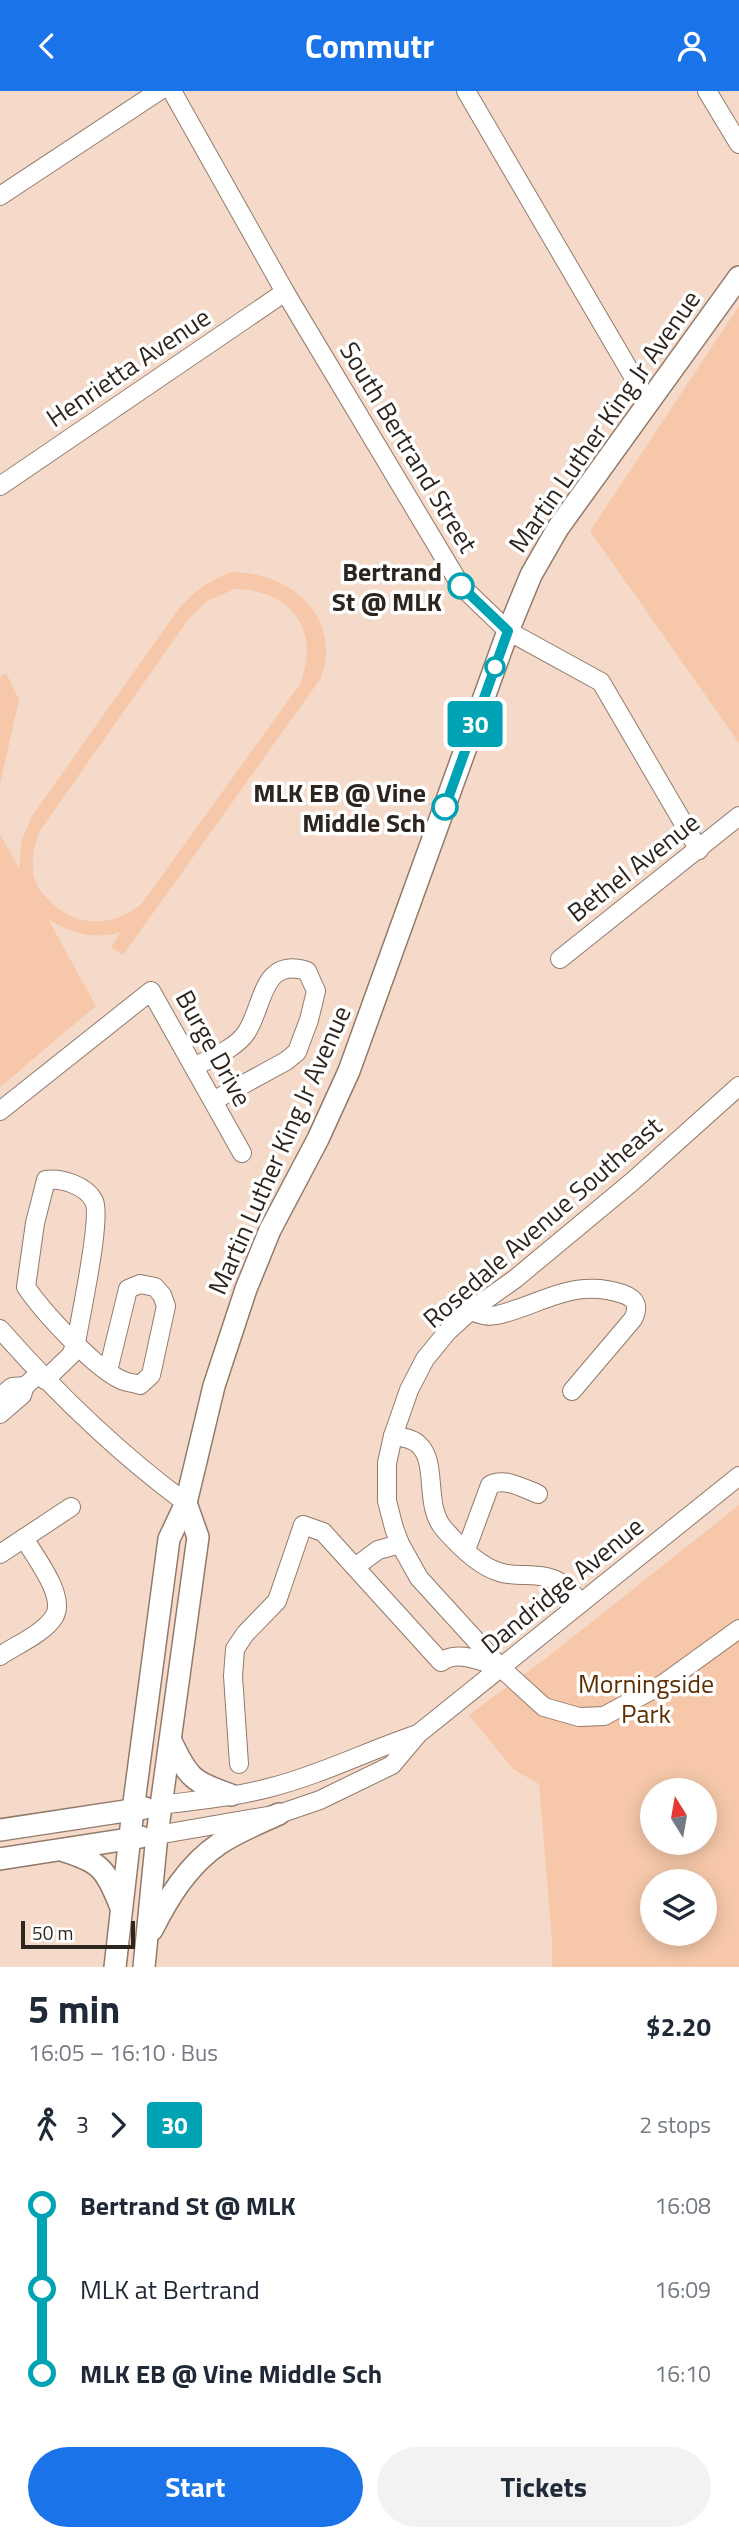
<!DOCTYPE html>
<html lang="en">
<head>
<meta charset="utf-8">
<style>
	:root { --surface:#fff; --page:#f2f2f3; --text:#1f2937; --muted:#747a83; --accent:#1a73e8 }
	body { margin:0; font-family:"Titillium Web",sans-serif; background:var(--page); color:var(--text); height:100vh; display:flex; flex-direction:column; font-size:26px; white-space:nowrap }
	* { box-sizing:border-box; margin:0 }
	p { font-size:23px; color:var(--muted) }
	.icon { flex:none; width:38px; height:38px; fill:none; stroke:currentColor; stroke-width:2; stroke-linecap:round; stroke-linejoin:round }
	.map { position:relative; height:1876px; overflow:hidden }
	.drawer { display:flex; flex-direction:column; background:var(--surface); flex:1 }
	.drawer>* { flex:none }
	.badge { padding:0 14px; border-radius:5px; font-size:24px; line-height:46px }
	.needle { width:46px; rotate:349deg }
	.controls { position:absolute; left:640px; top:1687px; display:grid; gap:14px }
	.controls a { display:grid; place-items:center; width:77px; height:77px; border-radius:50%; background:var(--surface); box-shadow:0 4px 18px #0003; font-size:35px }
	.scale { position:absolute; left:21px; bottom:18px; width:114px; box-sizing:border-box; padding-left:7px; border:4px solid #2e251e; border-top:0; font-size:19px; line-height:24px; white-space:nowrap; color:#2e251e; -webkit-text-stroke:5px #fff; paint-order:stroke }
	.map>.badge { position:absolute; translate:-50% -50%; box-shadow:0 0 0 4px #fff }
	.legs { display:flex; align-items:center; gap:10px; height:77px; padding:0 28px; font-size:23px }
	.legs p { margin-inline-start:auto }
	.overview { display:flex; align-items:center; justify-content:space-between; height:119px; padding:0 28px }
	h1 { font-size:38px; font-weight:700; line-height:52px }
	.button { display:flex; gap:14px; margin-top:auto; padding:14px 28px }
	.button a { flex:1; height:80px; border-radius:42px; background:var(--accent); color:#fff; font-size:28px; font-weight:700; line-height:80px; text-align:center }
	.button a+a { background:var(--page); color:var(--text) }
	ul { padding:0 28px; list-style:none }
	li { display:flex; align-items:center; gap:24px; height:84px; font-size:26px }
	li i { display:grid; place-items:center; width:10px; height:100%; margin:0 9px; background:currentColor }
	li i::after { content:''; width:18px; height:18px; margin:-9px; border:5px solid; border-radius:50%; background:var(--surface) }
	li p { margin-inline-start:auto }
	li:first-child i { background:linear-gradient(#0000 50%,currentColor 0) }
	li:last-child i { background:linear-gradient(currentColor 50%,#0000 0) }
	header { display:flex; justify-content:space-between; align-items:center; height:91px; padding:0 28px; background:var(--accent); color:#fff; font-size:32px; font-weight:700 }
	.map>svg:first-child { display:block }
</style>
</head>
<body>
<header><svg class="icon" aria-label="back" viewBox="0 0 24 24"><path d="M15 5l-7 7 7 7"/></svg>Commutr<svg class="icon" aria-label="person" viewBox="0 0 24 24"><circle cx="12" cy="8" r="4"/><path d="M4 21q1-7 8-7t8 7"/></svg></header>
<div class="map">
<svg width="739" height="1876" viewBox="0 0 739 1876">
	<rect width="100%" height="100%" fill="#f5dac9"/>
	<!-- green -->
	<g fill="#f6c8a9" fill-rule="evenodd">
		<polygon points="739,215 739,652 590,440"/>
		<path d="M232 481C290 481 343 525 321 587L123 864 111 856 120 842C93 848 71 843 48 828L96 915 0 996V743L19 777 22 748 32 725 175 523C191 502 207 490 232 481ZM235 498C292 499 321 540 300 593L143 811C114 838 73 837 47 807 42 802 37 796 35 789 30 773 34 756 39 741L188 529 207 510Z"/>
		<polygon points="6,582 19,609 0,693 0,586"/>
		<path d="M739 1414V1876H552V1851L539 1693 513 1678 469 1624 545 1568ZM653 1699H705V1752H653ZM653 1790H705V1843H653Z"/>
	</g>
	<g fill="none" stroke-linecap="round" stroke-linejoin="round">
		<defs>
			<g id="minor">
				<polyline points="172,0 285,201 461,495 508,540 601,591 699,759"/>
				<polyline points="466,0 648,311"/>
				<polyline points="707,0 739,53"/>
				<polyline points="0,105 159,0"/>
				<polyline points="0,395 285,201"/>
				<polyline points="560,868 739,725"/>
				<path d="M194 976C210 967 235 958 246 942 264 916 261 865 307 880L316 900 309 929 297 961 286 970 213 1010"/>
				<polyline points="739,995 633,1090 515,1188 470,1220 448,1240 425,1268 409,1299 393,1345 387,1372 387,1410 394,1437 400,1453 419,1487 500,1576 544,1616 579,1626 604,1625 663,1593 739,1538"/>
				<polyline points="0,1020 151,900 242,1062"/>
				<path d="M470 1220C480 1223 486 1226 497 1224 541 1214 574 1186 623 1203 637 1208 639 1216 633 1228L572 1300"/>
				<path d="M0 1238C57 1303 117 1361 186 1412"/>
				<path d="M45 1289 71 1264 76 1252C80 1227 102 1127 94 1110 86 1094 61 1087 46 1089L35 1132 26 1196C43 1221 97 1280 124 1290 129 1292 135 1292 140 1294L151 1284 166 1215 162 1204 155 1196 140 1193 128 1198 108 1280"/>
				<polyline points="0,1306 12,1296 25,1295"/>
				<polyline points="0,1323 22,1304 25,1295 39,1283"/>
				<path d="M393 1345C401 1346 411 1347 418 1353 439 1371 423 1414 444 1438 458 1454 479 1475 499 1481 516 1487 536 1481 553 1488 564 1492 573 1503 581 1512"/>
				<path d="M466 1459 490 1394C504 1386 523 1397 538 1403"/>
				<polyline points="0,1463 71,1416"/>
				<polyline points="355,1476 378,1459 400,1453"/>
				<path d="M0 1565C16 1554 43 1543 54 1526 67 1506 35 1466 24 1447"/>
				<path d="M239 1673 233 1585 235 1558 245 1543 277 1510 303 1434 323 1441 441 1571C457 1558 482 1571 500 1576"/>
				<path d="M161 1714C198 1709 236 1706 272 1696 323 1683 369 1659 418 1643"/>
				<polyline points="157,1744 279,1723 320,1709 392,1674 418,1643 739,1385"/>
			</g>
			<g id="major">
				<path d="M171 1650C188 1687 193 1691 231 1704"/>
				<polyline points="0,1739 145,1717"/>
				<path d="M64 1760C101 1771 106 1779 120 1814"/>
				<polyline points="0,1768 141,1746"/>
				<path d="M152 1839C168 1807 188 1774 219 1753 237 1741 259 1732 279 1723"/>
				<polyline points="115,1876 133,1719 169,1448 186,1412 214,1295 246,1198 270,1139 318,1048 349,980 508,540 531,484 558,437 739,186"/>
				<polyline points="144,1876 157,1744 198,1446 186,1412"/>
			</g>
		</defs>
		<!-- minor casing -->
		<use href="#minor" stroke="#927a6b" stroke-width="20"/>
		<!-- major casing -->
		<use href="#major" stroke="#927a6b" stroke-width="24"/>
		<!-- minor -->
		<use href="#minor" stroke="#fff" stroke-width="18"/>
		<!-- major -->
		<use href="#major" stroke="#fff" stroke-width="21"/>
	</g>
	<g fill="none" stroke-linecap="round" stroke-linejoin="round">
		<defs>
			<polyline id="line-1" points="445,716 508,540 461,495"/>
		</defs>
		<!-- line-1 casing -->
		<use href="#line-1" stroke="#fff" stroke-width="16"/>
		<!-- line-1 -->
		<use href="#line-1" stroke="#00a3b4" stroke-width="10"/>
	</g>
	<!-- markers -->
	<g fill="#fff" stroke="#00a3b4" stroke-width="3.5">
		<circle cx="461" cy="495" r="12"/>
		<circle cx="495" cy="576" r="9"/>
		<circle cx="445" cy="716" r="12"/>
	</g>
	<g text-anchor="middle" dominant-baseline="central" stroke-width="7" stroke-linejoin="round" paint-order="stroke">
		<!-- street labels -->
		<g font-size="26" fill="#2e251e" stroke="#fff">
			<text transform="translate(128 276) rotate(-34)">Henrietta Avenue</text>
			<text transform="translate(604 330) rotate(-55)">Martin Luther King Jr Avenue</text>
			<text transform="translate(409 356) rotate(59)">South Bertrand Street</text>
			<text transform="translate(633 776) rotate(-38)">Bethel Avenue</text>
			<text transform="translate(214 957) rotate(61)">Burge Drive</text>
			<text transform="translate(279 1059) rotate(-66)">Martin Luther King Jr Avenue</text>
			<text transform="translate(542 1131) rotate(-41)">Rosedale Avenue Southeast</text>
			<text transform="translate(562 1494) rotate(-39)">Dandridge Avenue</text>
		</g>
		<!-- stop labels -->
		<g font-size="26" font-weight="bold" fill="#2e251e" stroke="#fff" text-anchor="end">
			<text x="442" y="480">Bertrand<tspan x="442" dy="30">St @ MLK</tspan></text>
			<text x="426" y="701">MLK EB @ Vine<tspan x="426" dy="30">Middle Sch</tspan></text>
		</g>
		<!-- park labels -->
		<g font-size="26" fill="#5e2e01" stroke="#fff">
			<text x="646" y="1592">Morningside<tspan x="646" dy="30">Park</tspan></text>
		</g>
	</g>
</svg>
<div class="controls">
<a><svg class="needle" viewBox="-14 -14 28 28"><path d="M0-13l5 13h-10z" fill="#e53935"/><path d="M0 13l5-13h-10z" fill="#747a83"/></svg></a>
<a><svg class="icon" aria-label="layers" viewBox="0 0 24 24"><path d="M12 4l9 5-9 5-9-5zM3 14l9 5 9-5"/></svg></a>
</div>
<div class="scale">50 m</div>
<b class="badge" style="left:475px;top:633px;background:#00a3b4;color:#fff">30</b>
</div>
<section class="drawer">
<div class="overview"><div><h1>5 min</h1><p>16:05 – 16:10 · Bus</p></div><b>$2.20</b></div>
<div class="legs"><svg class="icon" aria-label="walk" viewBox="0 0 24 24"><circle cx="13" cy="4" r="2"/><path d="M13 8l-2 6 4 7M11 14l-3 7M7 12l3-4h3l4 4"/></svg>3<svg class="icon" aria-label="forward" viewBox="0 0 24 24"><path d="M9 5l7 7-7 7"/></svg><b class="badge" style="background:#00a3b4;color:#fff">30</b><p>2 stops</p></div>
<ul>
<li><i style="color:#00a3b4"></i><b>Bertrand St @ MLK</b><p>16:08</p></li>
<li><i style="color:#00a3b4"></i><span>MLK at Bertrand</span><p>16:09</p></li>
<li><i style="color:#00a3b4"></i><b>MLK EB @ Vine Middle Sch</b><p>16:10</p></li>
</ul>
<div class="button"><a>Start</a><a>Tickets</a></div>
</section>
</body>
</html>
